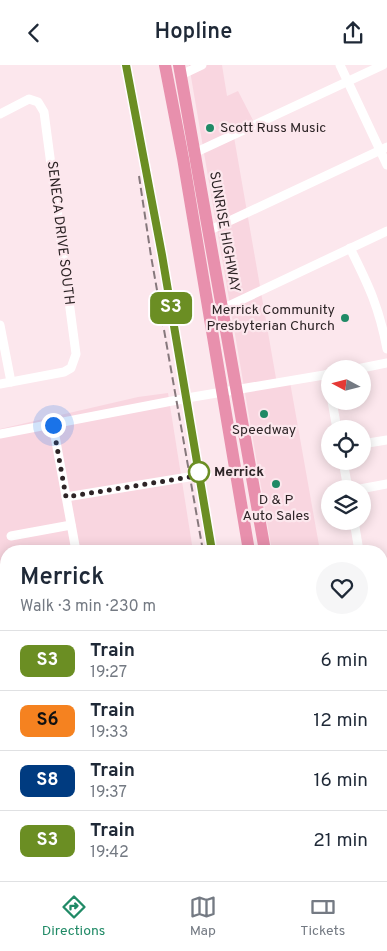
<!DOCTYPE html>
<html lang="en">
<head>
<meta charset="utf-8">
<style>
	:root { --surface:#fff; --page:#f6f6f7; --text:#1f2937; --muted:#747a83; --line:#e0e1e3; --accent:#208a66 }
	body { margin:0; font-family:Overpass,sans-serif; background:var(--page); color:var(--text); height:100vh; display:flex; flex-direction:column; font-size:19px; white-space:nowrap }
	* { box-sizing:border-box; margin:0 }
	p { font-size:16px; color:var(--muted) }
	.icon { flex:none; width:28px; height:28px; fill:none; stroke:currentColor; stroke-width:2; stroke-linecap:round; stroke-linejoin:round }
	.map { position:relative; flex:1; overflow:hidden }
	.side { position:absolute; left:0px; top:480px; width:388px; height:336px; display:flex; flex-direction:column; background:var(--surface); border-radius:20px 20px 0 0; box-shadow:0 2px 12px #0003 }
	.side>* { flex:none }
	.badge { padding:0 10px; border-radius:8px; font-size:18px; line-height:32px }
	.needle { width:32px; rotate:277deg }
	.buttons { position:absolute; left:321px; top:295px; display:grid; gap:10px }
	.buttons a { display:grid; place-items:center; width:50px; height:50px; border-radius:50%; background:var(--surface); box-shadow:0 2px 12px #0003; font-size:25px }
	.you { position:absolute; width:25px; height:25px; margin:-12px; border:4px solid #fff; border-radius:50%; background:#1a73e8; box-shadow:0 0 0 8px #1a73e833 }
	.map>.badge { position:absolute; translate:-50% -50%; box-shadow:0 0 0 2px #fff }
	.round { display:grid; place-items:center; flex:none; width:52px; height:52px; border-radius:26px; background:var(--page) }
	.summary { display:flex; align-items:center; justify-content:space-between; height:85px; padding:0 20px }
	h1 { font-size:24px; font-weight:600; line-height:38px }
	ul { padding:0; list-style:none }
	li { display:flex; align-items:center; gap:15px; height:60px; padding:0 20px; border-top:1px solid var(--line) }
	li div { flex:1 }
	li b { display:block; font-size:19px }
	li em { font-style:normal }
	li .badge { min-width:55px; font-weight:700; text-align:center }
	header { display:flex; justify-content:space-between; align-items:center; height:65px; padding:0 20px; background:var(--surface); font-size:22px; font-weight:600 }
	.tabs { display:flex; justify-content:space-around; align-items:center; height:70px; border-top:1px solid var(--line); background:var(--surface); font-size:14px; color:var(--muted) }
	.tabs a { display:grid; justify-items:center; gap:2px }
	.tabs .active { color:var(--accent) }
	.map>svg:first-child { display:block }
</style>
</head>
<body>
<header><svg class="icon" aria-label="back" viewBox="0 0 24 24"><path d="M15 5l-7 7 7 7"/></svg>Hopline<svg class="icon" aria-label="share" viewBox="0 0 24 24"><path d="M12 15V3M7 8l5-5 5 5M5 13v7h14v-7"/></svg></header>
<div class="map">
<svg width="387" height="816" viewBox="0 0 387 816">
	<rect width="100%" height="100%" fill="#fce7ed"/>
	<!-- built -->
	<g fill="#f9d6e0">
		<polygon points="189,0 222,0 227,31 238,26 256,61 234,72 277,319 290,317 320,486 272,486"/>
		<polygon points="168,328 193,486 6,486 6,710 0,709 0,364 138,332"/>
	</g>
	<g fill="none" stroke-linecap="round" stroke-linejoin="round">
		<!-- minor -->
		<g stroke="#fff" stroke-width="9">
			<polyline points="340,0 387,100"/>
			<polyline points="181,10 202,0"/>
			<polyline points="0,49 29,34 38,37 44,47 76,289 71,303 64,307 0,319"/>
			<polyline points="190,90 383,0"/>
			<polyline points="208,166 387,82"/>
			<path d="M350 183C369 221 379 242 387 284"/>
			<polyline points="222,244 387,166"/>
			<polyline points="0,260 11,317"/>
			<polyline points="357,304 387,298"/>
			<polyline points="327,309 330,325"/>
			<polyline points="332,336 337,364"/>
			<polyline points="53,360 76,486"/>
			<polyline points="0,369 193,332 330,309"/>
			<polyline points="362,379 387,375"/>
			<polyline points="343,396 348,424"/>
			<polyline points="360,424 387,419"/>
			<polyline points="66,432 207,409"/>
			<polyline points="354,456 359,486"/>
			<polyline points="11,471 71,460"/>
			<polyline points="381,513 387,539"/>
			<polyline points="381,585 387,584"/>
			<polyline points="381,659 387,658"/>
			<polyline points="0,713 6,714"/>
			<polyline points="381,733 387,732"/>
			<polyline points="381,752 387,751"/>
			<polyline points="26,810 27,816"/>
			<polyline points="118,810 119,816"/>
			<polyline points="205,810 206,816"/>
			<polyline points="337,810 338,816"/>
		</g>
		<!-- major -->
		<g stroke="#f1bcce" stroke-width="11">
			<polyline points="381,509 387,508"/>
			<polyline points="0,577 6,576"/>
		</g>
		<!-- highway -->
		<g stroke="#e890ad" stroke-width="12">
			<polyline points="165,0 183,93 249,486"/>
			<polyline points="179,0 265,486"/>
			<polyline points="303,810 304,816"/>
			<polyline points="321,810 322,816"/>
		</g>
		<!-- rail -->
		<g stroke="#86787c" stroke-width="2" stroke-dasharray="8 4" stroke-linecap="butt">
			<polyline points="126,0 162,190 212,486"/>
			<polyline points="139,111 151,191 203,486"/>
			<polyline points="262,810 263,816"/>
		</g>
	</g>
	<g fill="none" stroke-linecap="round" stroke-linejoin="round">
		<defs>
			<polyline id="line" points="126,0 162,190 212,486"/>
		</defs>
		<!-- line casing -->
		<use href="#line" stroke="#fff" stroke-width="11"/>
		<!-- line -->
		<use href="#line" stroke="#6b8e23" stroke-width="8"/>
		<!-- walk -->
		<polyline stroke="#2d2426" stroke-width="5" stroke-dasharray="0 9" points="53,360 66,432 202,410 199,407"/>
	</g>
	<!-- markers -->
	<g fill="#208a66" stroke="#fce7ed" stroke-width="2">
		<circle cx="210" cy="63" r="5"/>
		<circle cx="345" cy="253" r="5"/>
		<circle cx="264" cy="349" r="5"/>
		<circle cx="276" cy="419" r="5"/>
	</g>
	<circle fill="#fff" stroke="#6b8e23" stroke-width="2.5" cx="199" cy="407" r="10"/>
	<g text-anchor="middle" dominant-baseline="central" stroke-width="4.5" stroke-linejoin="round" paint-order="stroke">
		<!-- poi labels -->
		<g font-size="14" fill="#2d2426" stroke="#fce7ed">
			<text x="220" y="63" text-anchor="start">Scott Russ Music</text>
			<text x="335" y="245" text-anchor="end">Merrick Community<tspan x="335" dy="16">Presbyterian Church</tspan></text>
			<text x="264" y="365">Speedway</text>
			<text x="276" y="435">D &amp; P<tspan x="276" dy="16">Auto Sales</tspan></text>
		</g>
		<!-- street labels -->
		<g font-size="14" fill="#2d2426" stroke="#fce7ed">
			<text transform="translate(224 167) rotate(80)">SUNRISE HIGHWAY</text>
			<text transform="translate(60 168) rotate(83)">SENECA DRIVE SOUTH</text>
		</g>
		<!-- stop labels -->
		<g font-size="14" font-weight="bold" fill="#2d2426" stroke="#fce7ed" text-anchor="start">
			<text x="214" y="407">Merrick</text>
		</g>
	</g>
</svg>
<div class="buttons">
<a><svg class="needle" viewBox="-14 -14 28 28"><path d="M0-13l5 13h-10z" fill="#e53935"/><path d="M0 13l5-13h-10z" fill="#747a83"/></svg></a>
<a><svg class="icon" aria-label="locate" viewBox="0 0 24 24"><circle cx="12" cy="12" r="6"/><path d="M12 2v4M12 18v4M2 12h4M18 12h4"/></svg></a>
<a><svg class="icon" aria-label="layers" viewBox="0 0 24 24"><path d="M12 4l9 5-9 5-9-5zM3 14l9 5 9-5"/></svg></a>
</div>
<div class="you" style="left:53px;top:360px"></div>
<b class="badge" style="left:171px;top:243px;background:#6b8e23;color:#fff">S3</b>
<section class="side">
<div class="summary"><div><h1>Merrick</h1><p>Walk · 3 min · 230 m</p></div><a class="round"><svg class="icon" aria-label="heart" viewBox="0 0 24 24"><path d="M12 20l-8-8c-3-5 5-10 8-4 3-6 11-1 8 4z"/></svg></a></div>
<ul>
<li><span class="badge" style="background:#6b8e23;color:#fff">S3</span><div><b>Train</b><p>19:27</p></div><em>6 min</em></li>
<li><span class="badge" style="background:#f58220;color:#111">S6</span><div><b>Train</b><p>19:33</p></div><em>12 min</em></li>
<li><span class="badge" style="background:#003b80;color:#fff">S8</span><div><b>Train</b><p>19:37</p></div><em>16 min</em></li>
<li><span class="badge" style="background:#6b8e23;color:#fff">S3</span><div><b>Train</b><p>19:42</p></div><em>21 min</em></li>
</ul>
</section>
</div>
<nav class="tabs">
<a class="active"><svg class="icon" aria-label="directions" viewBox="0 0 24 24"><path d="M12 3l9 9-9 9-9-9zM9 14v-3h6M13 9l2 2-2 2"/></svg>Directions</a>
<a><svg class="icon" aria-label="map" viewBox="0 0 24 24"><path d="M3 6l6-2 6 2 6-2v14l-6 2-6-2-6 2zM9 4v14M15 6v14"/></svg>Map</a>
<a><svg class="icon" aria-label="tickets" viewBox="0 0 24 24"><path d="M3 7h18v10H3zM15 7v10"/></svg>Tickets</a>
</nav>
</body>
</html>
